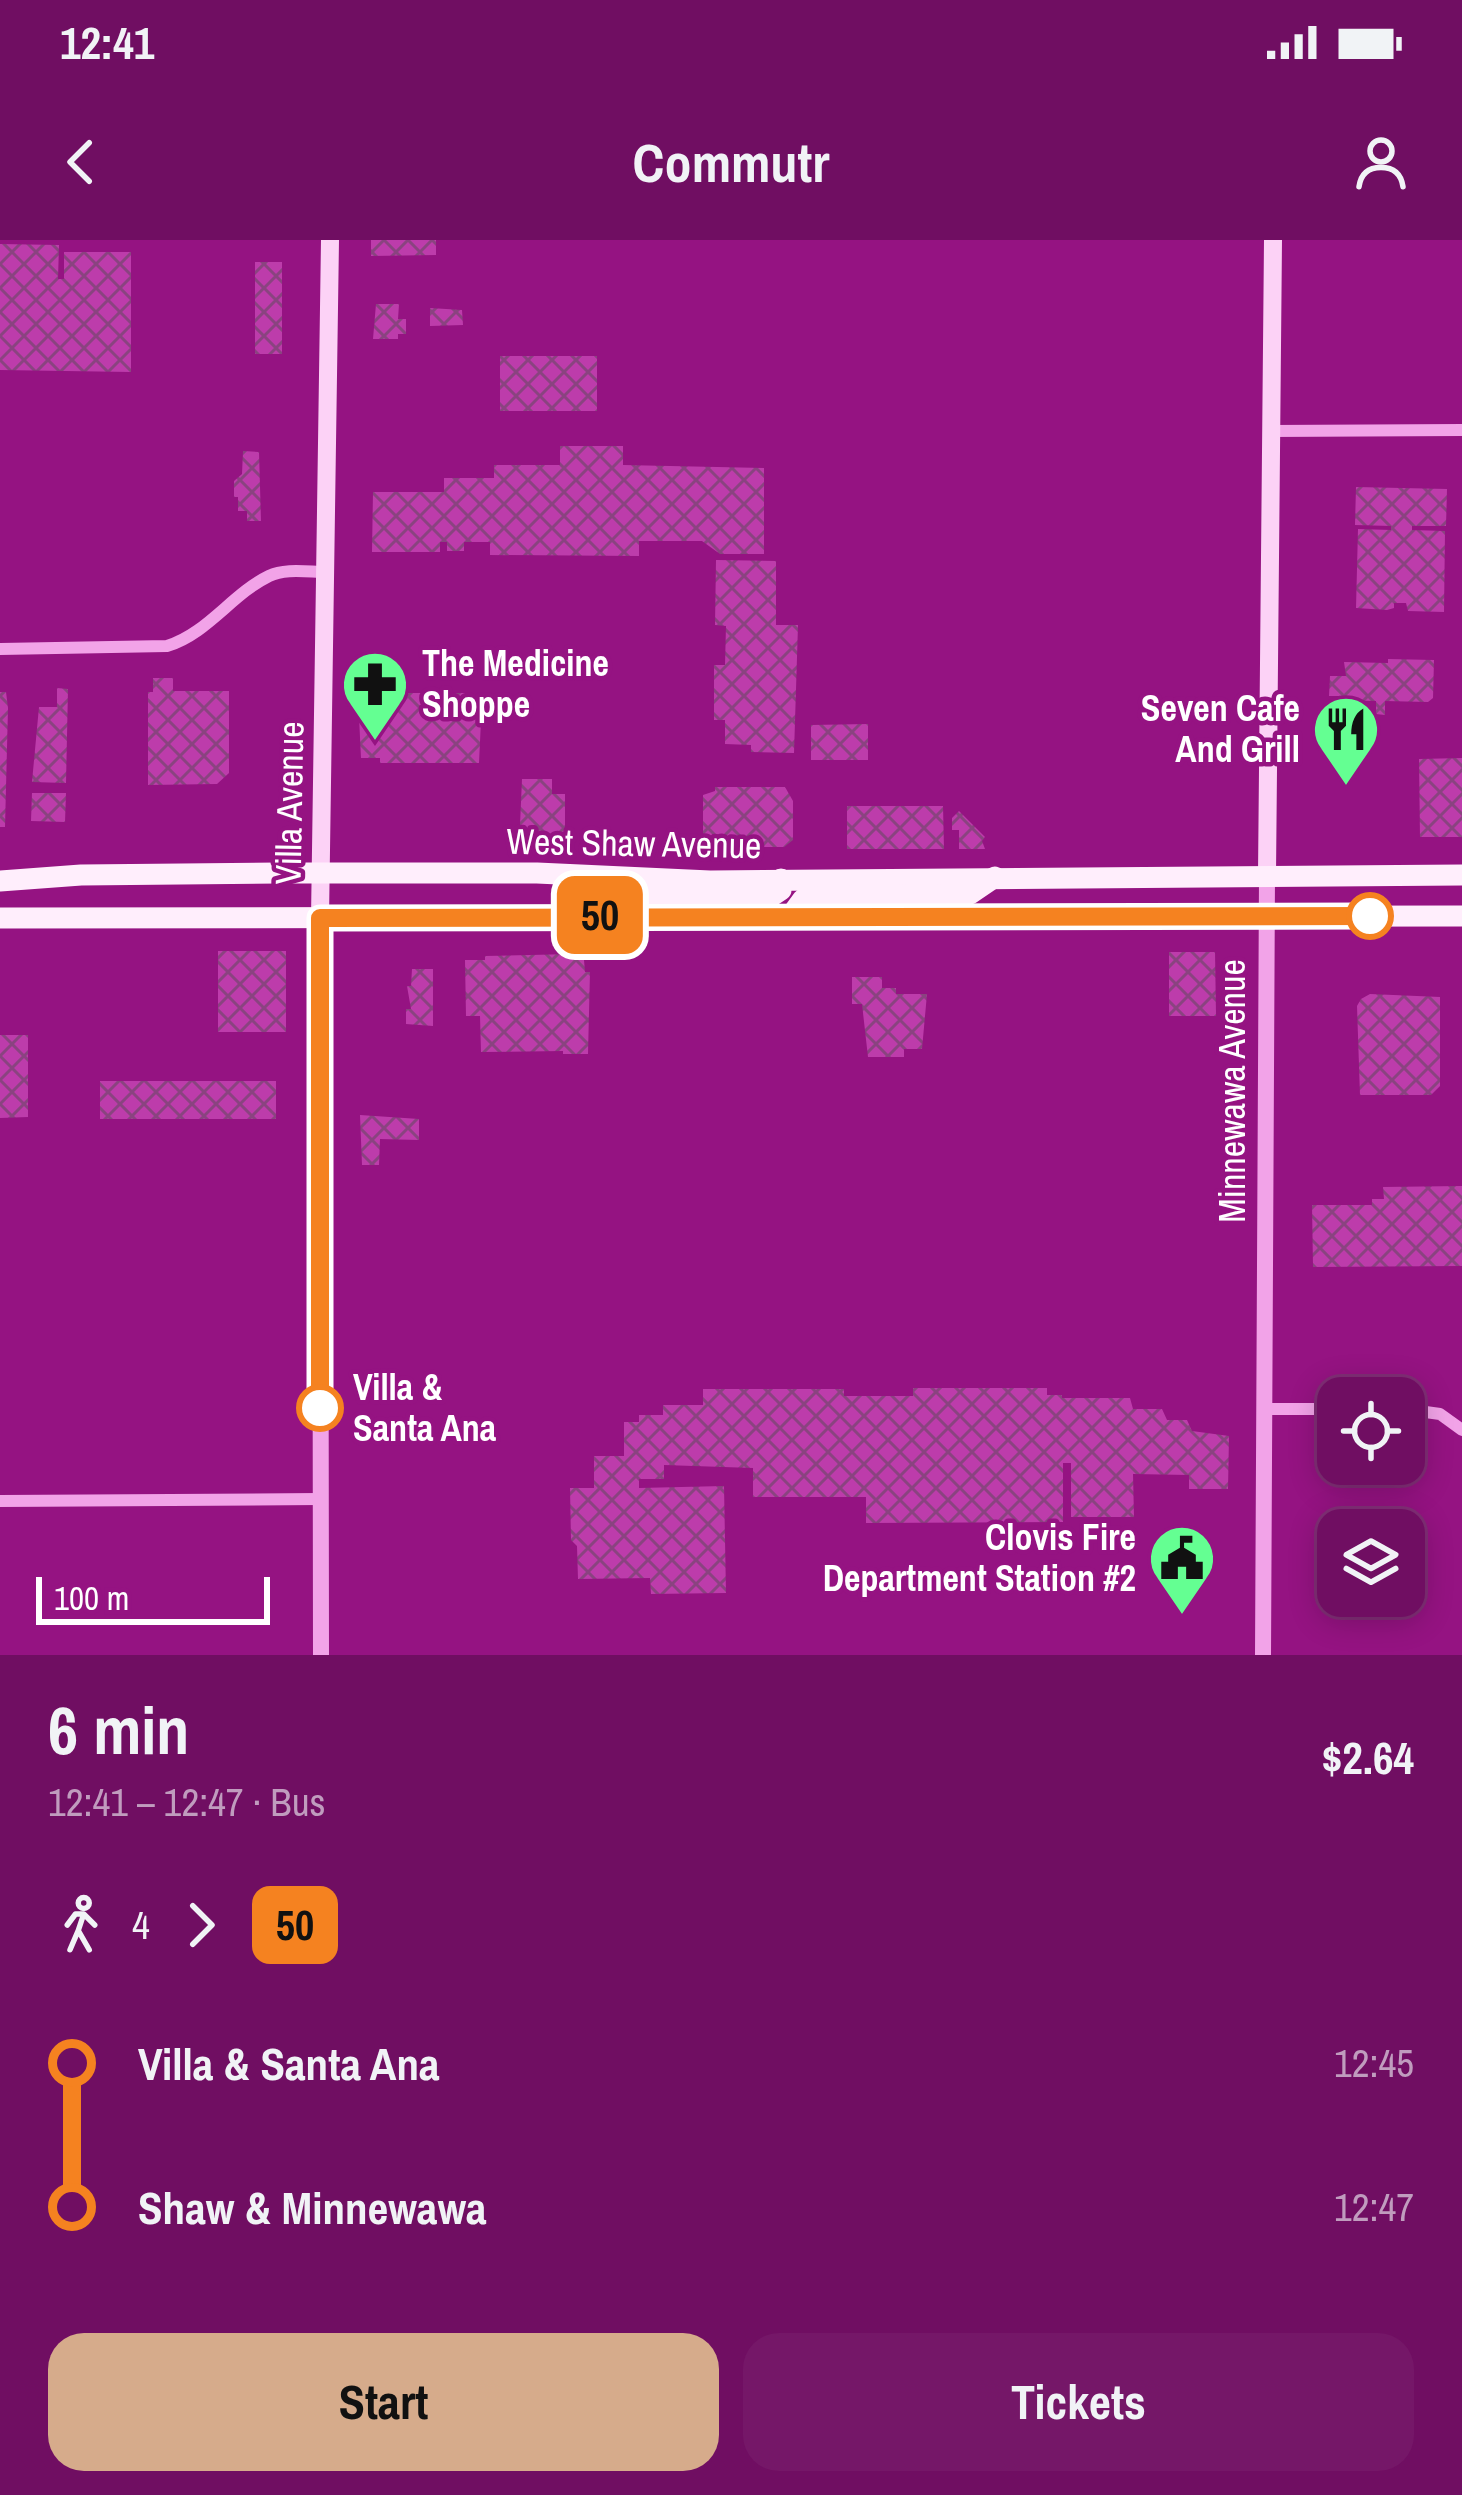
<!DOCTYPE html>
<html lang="en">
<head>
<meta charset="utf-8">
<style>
	:root { --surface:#700e62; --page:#751768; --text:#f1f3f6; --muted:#c09cbe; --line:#822e77; --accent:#d6ab8b }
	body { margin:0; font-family:"Archivo Narrow",sans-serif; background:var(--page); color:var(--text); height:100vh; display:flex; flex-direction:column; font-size:45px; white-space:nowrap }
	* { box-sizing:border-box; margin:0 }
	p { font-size:39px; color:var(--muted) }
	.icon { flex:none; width:66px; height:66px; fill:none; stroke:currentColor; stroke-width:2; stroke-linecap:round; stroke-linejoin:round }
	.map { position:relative; height:1415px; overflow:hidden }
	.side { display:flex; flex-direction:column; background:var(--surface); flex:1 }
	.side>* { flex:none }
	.badge { padding:0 24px; border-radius:18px; font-size:42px; line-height:78px }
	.fabs { position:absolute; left:1317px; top:1137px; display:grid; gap:24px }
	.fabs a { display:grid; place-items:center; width:108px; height:108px; border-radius:24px; background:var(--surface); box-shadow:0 6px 30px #0003,0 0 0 3px var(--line); font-size:60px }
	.scale { position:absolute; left:36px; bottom:30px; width:234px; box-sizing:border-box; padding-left:12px; border:6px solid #fff; border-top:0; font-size:33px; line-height:42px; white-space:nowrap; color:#fff; -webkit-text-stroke:9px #951382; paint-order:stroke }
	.map>.badge { position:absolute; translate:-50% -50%; box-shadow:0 0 0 6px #fff }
	.legs { display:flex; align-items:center; gap:18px; height:132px; padding:0 48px; font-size:39px }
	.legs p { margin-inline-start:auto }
	.headline { display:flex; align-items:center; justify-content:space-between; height:204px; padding:0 48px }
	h1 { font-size:66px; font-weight:700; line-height:90px }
	.button { display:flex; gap:24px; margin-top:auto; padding:24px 48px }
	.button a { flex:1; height:138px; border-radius:36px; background:var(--accent); color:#111; font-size:48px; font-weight:700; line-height:138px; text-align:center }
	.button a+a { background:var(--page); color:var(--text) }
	ul { padding:0 48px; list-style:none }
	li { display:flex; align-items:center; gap:42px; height:144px; font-size:45px }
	li i { display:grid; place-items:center; width:18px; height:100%; margin:0 15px; background:currentColor }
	li i::after { content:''; width:30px; height:30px; margin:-15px; border:9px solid; border-radius:50%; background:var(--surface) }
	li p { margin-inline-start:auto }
	li:first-child i { background:linear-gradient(#0000 50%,currentColor 0) }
	li:last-child i { background:linear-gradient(currentColor 50%,#0000 0) }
	.status { display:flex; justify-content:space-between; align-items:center; height:84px; padding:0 60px; background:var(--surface); direction:ltr }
	.status svg { height:33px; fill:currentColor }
	header { display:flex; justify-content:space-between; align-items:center; height:156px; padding:0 48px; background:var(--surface); font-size:54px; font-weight:700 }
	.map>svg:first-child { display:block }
</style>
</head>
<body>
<div class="status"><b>12:41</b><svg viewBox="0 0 49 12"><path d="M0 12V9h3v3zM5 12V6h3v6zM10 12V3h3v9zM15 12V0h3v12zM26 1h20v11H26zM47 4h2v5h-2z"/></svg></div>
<header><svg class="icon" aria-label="back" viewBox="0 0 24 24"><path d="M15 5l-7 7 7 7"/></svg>Commutr<svg class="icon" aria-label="person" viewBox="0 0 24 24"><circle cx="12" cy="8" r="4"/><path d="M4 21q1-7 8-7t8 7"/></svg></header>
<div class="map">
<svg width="1462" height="1415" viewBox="0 0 1462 1415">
	<defs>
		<pattern id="building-cross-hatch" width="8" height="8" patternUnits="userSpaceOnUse" patternTransform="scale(3)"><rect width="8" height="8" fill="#bd3cab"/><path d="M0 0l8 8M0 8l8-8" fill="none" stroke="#8a4380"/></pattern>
	</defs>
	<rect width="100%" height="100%" fill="#951382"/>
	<!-- building -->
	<g fill="url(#building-cross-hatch)">
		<polygon points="371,0 436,0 436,15 371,16"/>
		<polygon points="0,4 59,5 58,39 64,39 64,12 131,12 131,132 0,130"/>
		<rect x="255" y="22" width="27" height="92"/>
		<polygon points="376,64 399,64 398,79 406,79 406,94 398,94 398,99 373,99"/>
		<polygon points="430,68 462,70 463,85 430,86"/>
		<rect x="500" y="116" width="97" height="55"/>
		<polygon points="560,206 623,206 623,225 764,228 764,314 720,314 702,301 639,301 639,316 490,315 490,302 464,302 464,311 447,311 447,302 440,302 440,312 372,312 373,252 444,252 444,238 494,238 494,225 560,225"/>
		<polygon points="243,211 259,212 261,281 247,281 247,271 238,271 238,257 234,257 234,241 242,234"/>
		<polygon points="1356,247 1447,249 1446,286 1412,286 1412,290 1445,291 1444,372 1408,371 1406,363 1394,363 1394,368 1387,370 1356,368 1358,289 1391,290 1391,286 1355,285"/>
		<polygon points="716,320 776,321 776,385 798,385 794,513 751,512 751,505 725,504 725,480 714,480 714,425 725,425 726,386 715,385"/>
		<polygon points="1388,419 1434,420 1433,458 1428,462 1385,461 1385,475 1376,474 1376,461 1340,460 1340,456 1329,456 1330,436 1346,436 1344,422 1388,423"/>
		<polygon points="153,438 173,438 173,451 229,451 229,533 217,544 148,545 148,452 153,452"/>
		<polygon points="57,448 68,449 66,543 32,542 39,467 57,467"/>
		<polygon points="0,452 6,452 8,468 5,587 0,587"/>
		<polygon points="382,453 470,453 470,459 482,459 479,523 380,523 380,518 361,518 358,456 382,460"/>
		<polygon points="868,484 868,520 811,520 811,485"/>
		<polygon points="1462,518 1462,597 1420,597 1419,519"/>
		<polygon points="522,539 552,539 552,554 565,554 565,602 553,602 553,608 519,608"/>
		<polygon points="715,547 785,547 793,561 793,600 784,607 703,607 703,555 715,551"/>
		<polygon points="32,553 66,553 65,582 31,581"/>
		<polygon points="847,566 943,566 944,609 847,609"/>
		<polygon points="959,571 985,597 982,601 985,609 959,609 959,590 952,590 952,578"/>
		<rect x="218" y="711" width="68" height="81"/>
		<polygon points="1169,712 1215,712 1216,776 1169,776"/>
		<polygon points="573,714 573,720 584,720 585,732 590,732 588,814 563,814 563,811 481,812 480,776 466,776 465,720 485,720 485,716"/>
		<polygon points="412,729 433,729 433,786 406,784 406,769 411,769 407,746 411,746"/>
		<polygon points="852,737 882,737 882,748 896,748 896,754 927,754 922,809 904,809 904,817 868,817 862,764 852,764"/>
		<polygon points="1370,754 1440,757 1440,846 1431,855 1360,855 1357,766 1361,759"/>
		<polygon points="0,795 28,795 28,877 0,878"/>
		<rect x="100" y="841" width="176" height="38"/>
		<polygon points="360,875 419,879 419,900 380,899 379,925 362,925"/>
		<polygon points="1462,946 1462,1026 1313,1027 1312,965 1372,965 1372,959 1384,959 1383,947"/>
		<polygon points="913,1148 1047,1148 1047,1155 1062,1155 1062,1158 1130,1158 1133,1169 1162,1169 1167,1180 1187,1180 1192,1191 1229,1196 1228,1249 1189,1249 1189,1235 1133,1234 1134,1277 1071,1277 1071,1223 1063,1223 1063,1282 866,1283 866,1257 753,1257 753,1228 664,1225 664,1239 639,1239 639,1248 724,1246 726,1353 651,1354 650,1338 578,1339 577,1306 571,1300 570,1248 594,1248 594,1216 624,1216 624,1182 639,1182 639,1175 663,1175 663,1165 703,1165 703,1149 844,1149 844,1156 913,1156"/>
	</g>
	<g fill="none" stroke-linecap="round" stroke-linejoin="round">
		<!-- minor -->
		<g stroke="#f2a3e8" stroke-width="12">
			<polyline points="1270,191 1462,190"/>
			<path d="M0 409 167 406C207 394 232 354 269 336 285 328 308 332 326 332"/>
			<polyline points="1263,1169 1338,1169"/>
			<polyline points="1404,1169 1440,1174 1462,1190"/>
			<polyline points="0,1261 320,1259"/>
		</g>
		<!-- tertiary -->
		<g stroke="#f2a3e8" stroke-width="16">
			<polyline points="320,678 321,1415"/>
			<polyline points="1263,1415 1267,635"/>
		</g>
		<!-- secondary -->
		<g stroke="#fcd2f6" stroke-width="18">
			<polyline points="1267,635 1273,0"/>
			<polyline points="320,678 330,0"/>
		</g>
		<!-- primary -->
		<g stroke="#ffeefc" stroke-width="21">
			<polyline points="0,641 81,635 278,633 537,633 710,641 1462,635"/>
			<polyline points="792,674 803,659 812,657 970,654 995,637"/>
			<polyline points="614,675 635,658 769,658 781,650 781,639"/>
			<polyline points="0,678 1462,676"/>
		</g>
	</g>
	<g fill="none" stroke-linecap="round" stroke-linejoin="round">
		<defs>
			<polyline id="line-1" points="320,1168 320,678 1370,676"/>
		</defs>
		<!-- line-1 casing -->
		<use href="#line-1" stroke="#fff" stroke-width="27"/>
		<!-- line-1 -->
		<use href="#line-1" stroke="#f58220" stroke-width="18"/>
	</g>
	<!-- icons -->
	<defs>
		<symbol id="pharmacy-pin" viewBox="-11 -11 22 30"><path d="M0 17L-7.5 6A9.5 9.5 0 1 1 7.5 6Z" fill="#64ff92" stroke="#951382"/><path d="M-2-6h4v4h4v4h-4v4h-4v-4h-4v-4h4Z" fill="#111"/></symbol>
		<symbol id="restaurant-pin" viewBox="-11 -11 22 30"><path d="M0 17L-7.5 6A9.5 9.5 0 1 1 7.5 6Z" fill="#64ff92" stroke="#951382"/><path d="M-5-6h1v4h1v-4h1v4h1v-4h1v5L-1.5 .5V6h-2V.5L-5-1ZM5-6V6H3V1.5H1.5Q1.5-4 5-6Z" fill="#111"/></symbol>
		<symbol id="civic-pin" viewBox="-11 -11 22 30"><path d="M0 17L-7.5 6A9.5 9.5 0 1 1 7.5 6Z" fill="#64ff92" stroke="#951382"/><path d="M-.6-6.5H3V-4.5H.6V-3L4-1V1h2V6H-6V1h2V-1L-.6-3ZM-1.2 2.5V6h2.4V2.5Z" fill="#111"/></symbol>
	</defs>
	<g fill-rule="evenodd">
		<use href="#pharmacy-pin" x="337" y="406" width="76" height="104"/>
		<use href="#restaurant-pin" x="1308" y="451" width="76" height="104"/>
		<use href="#civic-pin" x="1144" y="1280" width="76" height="104"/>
	</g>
	<!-- markers -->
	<g fill="#fff" stroke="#f58220" stroke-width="6">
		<circle cx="1370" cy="676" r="21"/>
		<circle cx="320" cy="1168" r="21"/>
	</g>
	<g text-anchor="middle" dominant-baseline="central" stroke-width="9" stroke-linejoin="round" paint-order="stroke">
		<!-- poi labels -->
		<g font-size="36" font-weight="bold" fill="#fff" stroke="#951382" text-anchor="end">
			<text x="422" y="423" text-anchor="start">The Medicine<tspan x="422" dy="41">Shoppe</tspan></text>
			<text x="1300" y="468">Seven Cafe<tspan x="1300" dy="41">And Grill</tspan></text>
			<text x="1136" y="1297">Clovis Fire<tspan x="1136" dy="41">Department Station #2</tspan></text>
		</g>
		<!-- street labels -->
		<g font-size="36" fill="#fff" stroke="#951382">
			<text transform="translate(289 563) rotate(-89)">Villa Avenue</text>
			<text transform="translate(634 603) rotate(1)">West Shaw Avenue</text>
			<text transform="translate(1232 851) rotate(-90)">Minnewawa Avenue</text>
		</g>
		<!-- stop labels -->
		<g font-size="36" font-weight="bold" fill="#fff" stroke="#951382" text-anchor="start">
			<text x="353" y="1147">Villa &amp;<tspan x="353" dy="41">Santa Ana</tspan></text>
		</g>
	</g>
</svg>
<div class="fabs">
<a><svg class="icon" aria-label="locate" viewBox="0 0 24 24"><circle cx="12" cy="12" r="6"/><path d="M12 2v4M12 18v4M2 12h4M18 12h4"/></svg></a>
<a><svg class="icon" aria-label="layers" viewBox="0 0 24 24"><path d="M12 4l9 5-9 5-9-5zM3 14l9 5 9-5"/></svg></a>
</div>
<div class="scale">100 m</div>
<b class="badge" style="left:600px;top:675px;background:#f58220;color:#111">50</b>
</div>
<section class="side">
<div class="headline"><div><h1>6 min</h1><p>12:41 – 12:47 · Bus</p></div><b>$2.64</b></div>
<div class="legs"><svg class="icon" aria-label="walk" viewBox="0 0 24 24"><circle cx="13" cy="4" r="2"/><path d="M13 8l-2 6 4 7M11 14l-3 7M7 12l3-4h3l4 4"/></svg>4<svg class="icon" aria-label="forward" viewBox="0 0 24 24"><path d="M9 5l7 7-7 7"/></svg><b class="badge" style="background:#f58220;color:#111">50</b></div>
<ul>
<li><i style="color:#f58220"></i><b>Villa &amp; Santa Ana</b><p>12:45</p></li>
<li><i style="color:#f58220"></i><b>Shaw &amp; Minnewawa</b><p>12:47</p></li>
</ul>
<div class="button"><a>Start</a><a>Tickets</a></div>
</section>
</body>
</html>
